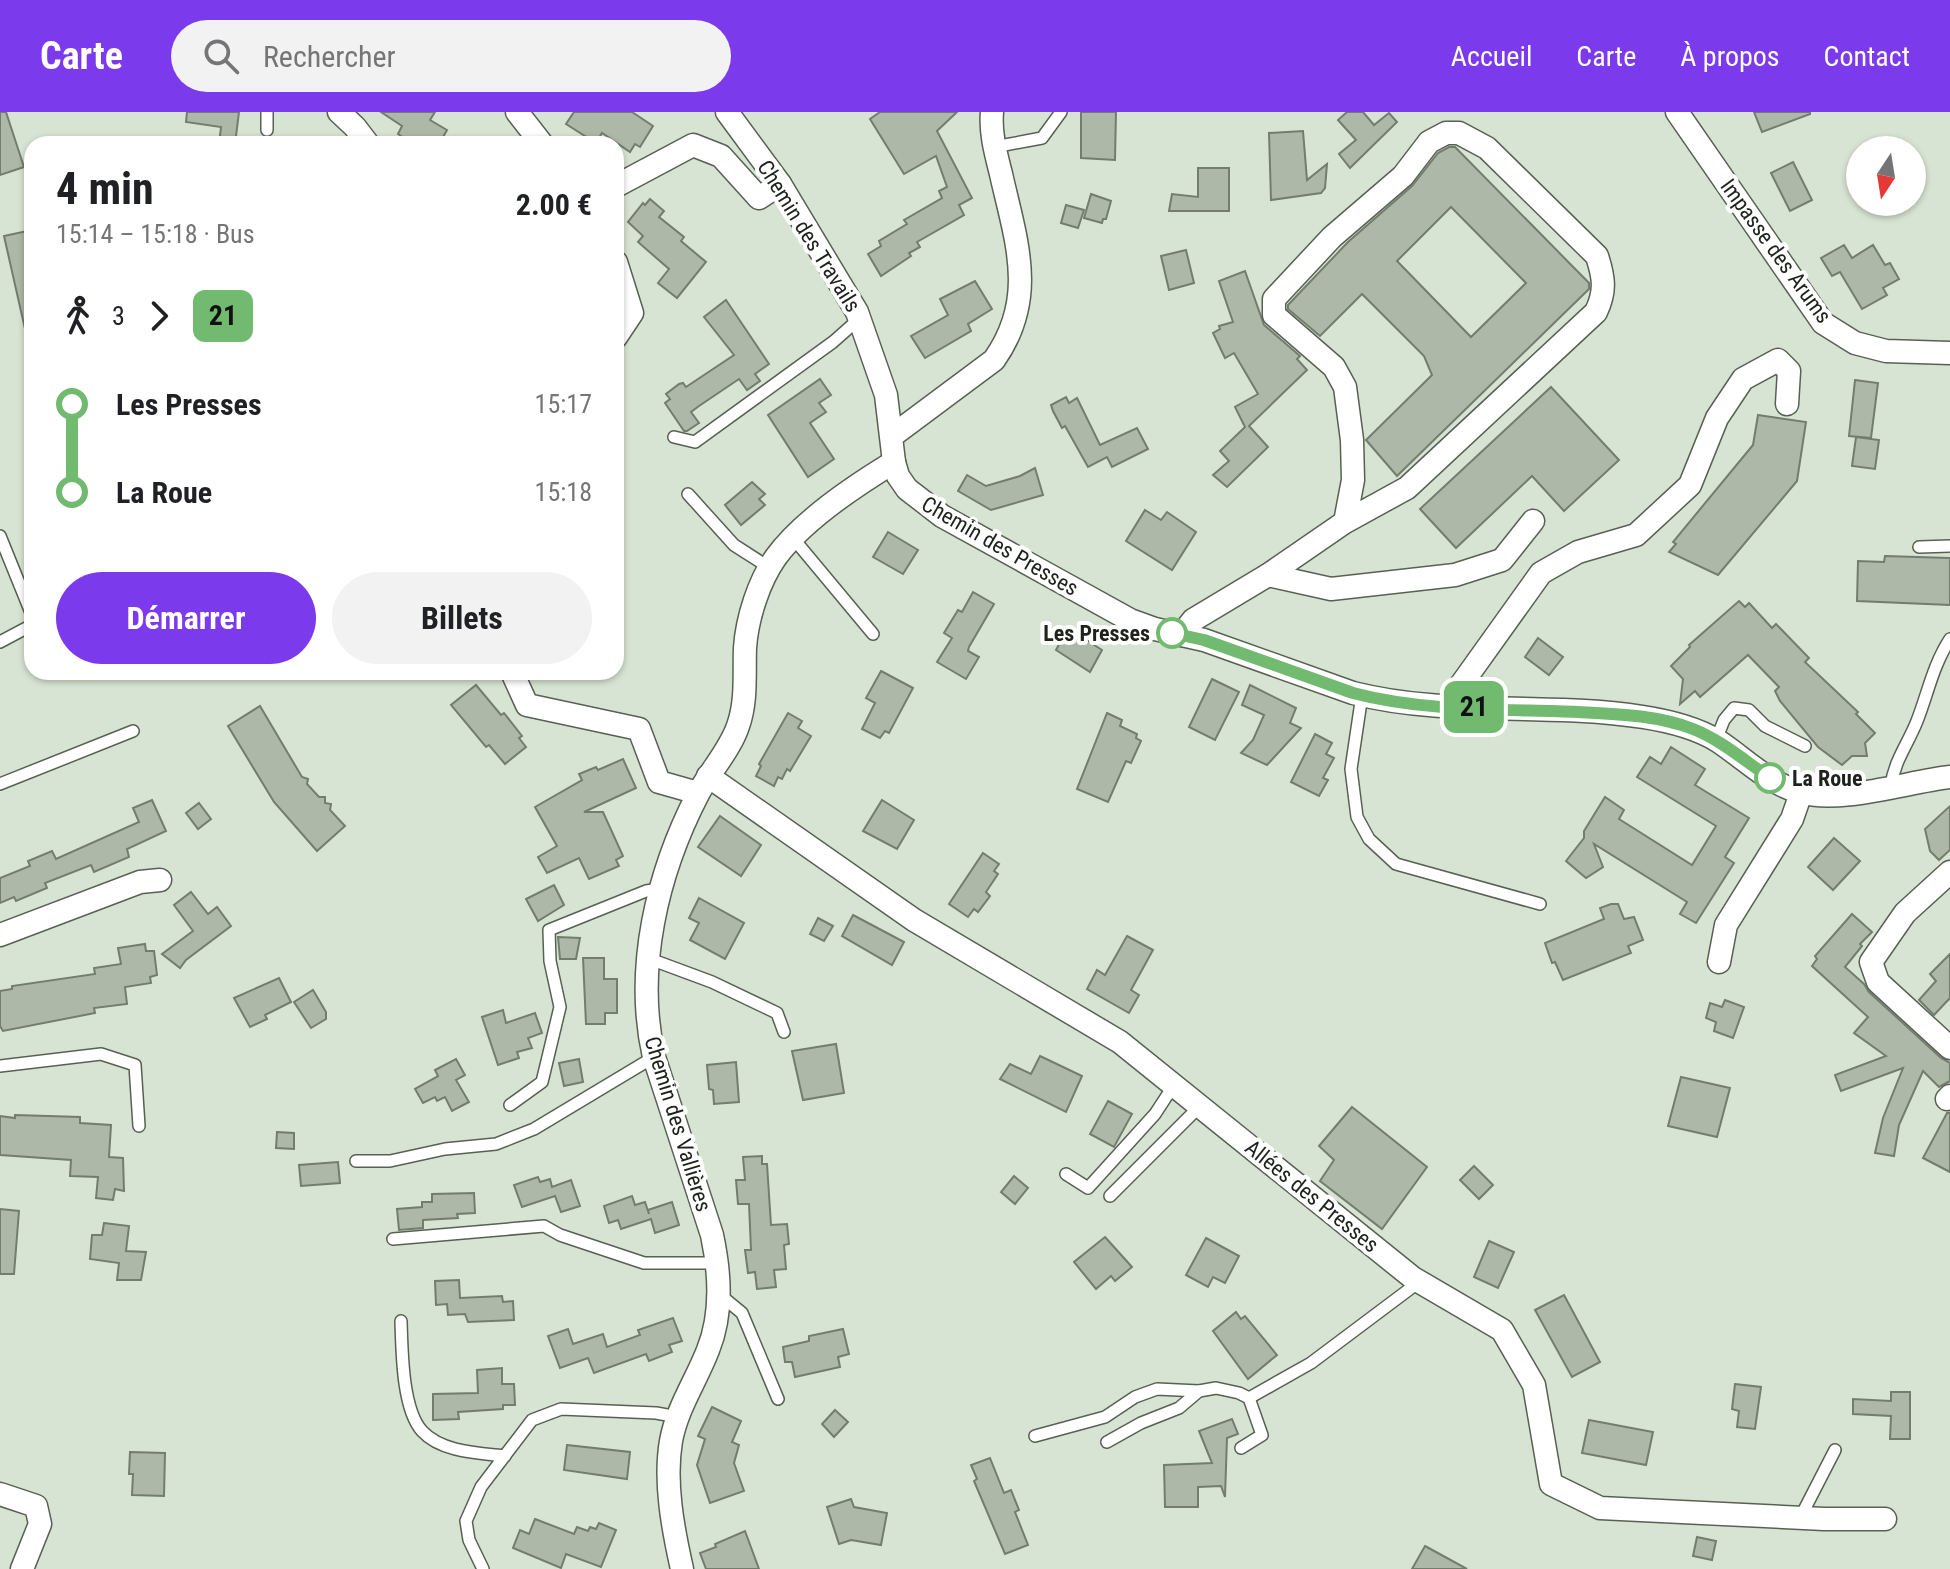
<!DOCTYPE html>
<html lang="fr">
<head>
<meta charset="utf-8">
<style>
	:root { --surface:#fff; --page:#f2f2f2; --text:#202124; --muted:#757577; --accent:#7c3aed }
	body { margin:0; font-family:"Roboto Condensed",sans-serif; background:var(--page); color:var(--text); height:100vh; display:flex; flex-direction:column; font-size:30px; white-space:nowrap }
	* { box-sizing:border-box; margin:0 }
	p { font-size:26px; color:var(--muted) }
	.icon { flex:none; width:44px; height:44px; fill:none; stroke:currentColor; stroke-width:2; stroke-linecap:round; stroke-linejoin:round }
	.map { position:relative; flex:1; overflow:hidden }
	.details { position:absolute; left:24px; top:24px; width:600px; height:544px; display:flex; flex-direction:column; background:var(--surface); border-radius:24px; box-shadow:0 2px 6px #0004 }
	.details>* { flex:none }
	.badge { padding:0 16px; border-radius:12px; font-size:28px; line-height:52px }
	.needle { width:52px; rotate:192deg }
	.buttons { position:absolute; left:1846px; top:24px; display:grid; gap:16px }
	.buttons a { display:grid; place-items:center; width:80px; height:80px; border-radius:50%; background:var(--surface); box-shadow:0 2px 6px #0004; font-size:40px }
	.map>.badge { position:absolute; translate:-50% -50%; box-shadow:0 0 0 4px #fff }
	.legs { display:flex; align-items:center; gap:12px; height:88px; padding:0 32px; font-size:26px }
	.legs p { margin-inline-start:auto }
	.head { display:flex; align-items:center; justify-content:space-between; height:136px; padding:0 32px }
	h1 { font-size:44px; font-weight:700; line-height:60px }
	.cta { display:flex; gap:16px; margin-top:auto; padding:16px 32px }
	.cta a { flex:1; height:92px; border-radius:48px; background:var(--accent); color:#fff; font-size:32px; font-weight:700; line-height:92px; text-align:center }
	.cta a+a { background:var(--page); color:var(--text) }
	ul { padding:0 32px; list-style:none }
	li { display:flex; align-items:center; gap:28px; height:88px; font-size:30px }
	li i { display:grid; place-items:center; width:12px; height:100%; margin:0 10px; background:currentColor }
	li i::after { content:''; width:20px; height:20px; margin:-10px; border:6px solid; border-radius:50%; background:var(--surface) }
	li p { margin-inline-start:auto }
	li:first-child i { background:linear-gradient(#0000 50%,currentColor 0) }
	li:last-child i { background:linear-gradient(currentColor 50%,#0000 0) }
	header { display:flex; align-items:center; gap:48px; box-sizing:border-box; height:112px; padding:0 40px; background:var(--accent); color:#fff }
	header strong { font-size:38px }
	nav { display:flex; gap:44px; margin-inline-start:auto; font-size:28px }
	.search { width:560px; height:72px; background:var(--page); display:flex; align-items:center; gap:20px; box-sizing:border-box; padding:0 28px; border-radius:44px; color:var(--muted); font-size:30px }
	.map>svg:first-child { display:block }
</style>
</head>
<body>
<header>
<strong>Carte</strong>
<div class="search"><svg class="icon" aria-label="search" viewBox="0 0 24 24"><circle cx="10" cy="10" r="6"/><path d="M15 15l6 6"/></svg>Rechercher</div>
<nav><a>Accueil</a><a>Carte</a><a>À propos</a><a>Contact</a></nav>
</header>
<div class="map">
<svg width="1950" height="1457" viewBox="0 0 1950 1457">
	<rect width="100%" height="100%" fill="#d8e4d3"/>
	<!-- building -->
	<g fill="#adb8a8" stroke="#727d6e" stroke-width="2" fill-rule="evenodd">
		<polygon points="0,0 6,0 24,55 0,63"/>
		<polygon points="187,0 239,0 235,32 219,32 221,15 186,10"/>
		<polygon points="381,0 435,0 430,8 447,18 439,32 413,32 398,22 402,14"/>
		<polygon points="574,0 632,0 653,14 640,35 635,32 630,40 602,21 596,31 566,12"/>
		<polygon points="880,0 957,0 937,19 972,86 959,93 964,103 917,130 920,135 909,141 911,144 881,164 868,142 881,134 879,129 907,112 904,108 942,86 939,79 947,75 936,44 904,62 870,7"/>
		<polygon points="1081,0 1116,0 1115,48 1081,46"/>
		<polygon points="1347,0 1363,0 1374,13 1389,1 1397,10 1350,56 1339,42 1356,28 1338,8"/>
		<polygon points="1754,0 1810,0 1810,2 1762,20"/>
		<polygon points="1303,19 1307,68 1327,52 1325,76 1321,81 1271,88 1269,21"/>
		<path d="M1449 35H1455L1589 171V177L1397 364 1366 328 1432 263 1424 244 1362 182 1320 224 1288 197V193L1348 130 1412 74 1438 41ZM1451 95 1526 171 1471 225 1397 149Z"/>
		<polygon points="1793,50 1812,88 1790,99 1771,61"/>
		<polygon points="1198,56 1229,56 1229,99 1169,99 1172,82 1198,85"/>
		<polygon points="1091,82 1111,89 1106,107 1103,107 1102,111 1084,106"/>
		<polygon points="650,87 664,99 659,105 684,125 681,129 706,150 677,186 658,171 669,157 638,130 643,124 628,110 643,91 645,93"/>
		<polygon points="1066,93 1084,98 1078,116 1061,111"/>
		<polygon points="32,118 32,216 25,217 4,124"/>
		<polygon points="1844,133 1852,146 1873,133 1885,153 1890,151 1899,167 1883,176 1887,183 1862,197 1840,160 1832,164 1821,146"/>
		<polygon points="1186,138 1194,171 1169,178 1161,144"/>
		<polygon points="1245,159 1264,213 1300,244 1297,247 1307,258 1249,314 1268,335 1227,375 1213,363 1229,349 1220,339 1245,315 1235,295 1258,282 1234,241 1225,246 1213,221 1220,217 1219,214 1233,210 1219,169"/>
		<polygon points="975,169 992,197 968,212 971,219 925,246 911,224 948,203 940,187"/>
		<polygon points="726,188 769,252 755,262 760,269 747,278 739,267 699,294 691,300 699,311 687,319 684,319 665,291 670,287 666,282 679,272 683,271 686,275 734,243 704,205"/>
		<polygon points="820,267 831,283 819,291 826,300 810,311 834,347 808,365 768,303"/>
		<polygon points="1855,268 1878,271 1871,326 1849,324"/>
		<polygon points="1551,275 1619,348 1564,399 1532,364 1456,436 1420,397"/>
		<polygon points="1066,285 1069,291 1077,286 1100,333 1137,316 1148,337 1112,355 1107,345 1088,355 1065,314 1062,316 1053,299 1051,293"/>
		<polygon points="1758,303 1806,310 1797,369 1718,463 1669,440 1676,432 1673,430 1753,333"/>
		<polygon points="1856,325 1879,328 1875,357 1852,354"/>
		<polygon points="1035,356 1043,383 991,398 958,379 967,363 986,374 1020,364"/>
		<polygon points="752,370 765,382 759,387 765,393 741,413 725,393"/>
		<polygon points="1145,398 1161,408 1167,400 1196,420 1172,458 1126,429"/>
		<polygon points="888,420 918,438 903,462 873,445"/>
		<polygon points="1885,444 1950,446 1950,493 1857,489 1858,449 1884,450"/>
		<polygon points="973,480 994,492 969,535 968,539 979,545 966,567 937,550 952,526 944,521 958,498 962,500"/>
		<polygon points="1739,489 1745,495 1749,491 1772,516 1776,512 1809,546 1805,550 1858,600 1856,602 1875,621 1865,631 1867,644 1852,644 1842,653 1818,635 1780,589 1775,579 1779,575 1748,543 1700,585 1695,579 1680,592 1683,567 1671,554 1690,535 1689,533"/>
		<polygon points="1068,516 1102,538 1090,560 1056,538"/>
		<polygon points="1538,526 1563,545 1549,563 1525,545"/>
		<polygon points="881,559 913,576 889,621 885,619 880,626 862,617 875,591 866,586"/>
		<polygon points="1212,567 1239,580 1215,628 1189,615"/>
		<polygon points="476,573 501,603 504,601 522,624 519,626 526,635 505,652 489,633 486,635 451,593"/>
		<polygon points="1250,573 1296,596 1290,611 1301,616 1267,653 1241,641 1253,628 1264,603 1242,593"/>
		<polygon points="260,594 302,665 308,667 307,672 319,685 325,685 325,691 331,692 330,698 345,714 317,739 274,690 228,614"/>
		<polygon points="788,601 802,609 798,616 811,624 790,659 787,657 782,667 778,665 774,674 756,664 761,654 759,652"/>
		<polygon points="1107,601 1122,608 1120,614 1137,622 1136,626 1141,629 1131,651 1126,649 1108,690 1077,677"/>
		<polygon points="1315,622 1332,631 1326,642 1334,646 1323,666 1328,668 1319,684 1291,670"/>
		<polygon points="1671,635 1705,657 1695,673 1749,706 1725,745 1734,751 1696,811 1680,802 1687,790 1594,732 1603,755 1586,766 1566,749 1584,726 1584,719 1605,685 1624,698 1619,707 1692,753 1716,714 1637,665 1650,645 1661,652"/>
		<polygon points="623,647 636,676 584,700 603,700 623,744 616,748 619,754 589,767 579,746 547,761 538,745 557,734 535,695 582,668 579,662 596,655 598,658"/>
		<polygon points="152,688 166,719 127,737 129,745 94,760 91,753 45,771 47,776 16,789 14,785 0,791 0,766 30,754 28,749 52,739 56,747 139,710 133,696"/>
		<polygon points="882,688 914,708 897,737 863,719"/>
		<polygon points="199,691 211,707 198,717 186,701"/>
		<polygon points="1950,694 1950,738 1939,748 1930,739 1925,717"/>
		<polygon points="720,704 761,733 741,764 698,735"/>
		<polygon points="1834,726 1860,749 1833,778 1808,755"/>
		<polygon points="983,741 999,752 994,759 998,762 986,780 990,784 978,800 974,797 968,805 949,792"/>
		<polygon points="554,773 564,793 538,809 526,787"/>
		<polygon points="191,780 208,802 217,795 231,814 186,848 180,856 162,842 193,819 174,793"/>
		<polygon points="699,786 744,811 725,847 690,828 699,811 689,806"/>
		<polygon points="1611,792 1618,792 1624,807 1634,805 1643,828 1628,834 1631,841 1563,868 1555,850 1552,851 1545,831 1604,807 1600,796"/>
		<polygon points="1852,802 1872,820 1860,832 1862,834 1845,855 1864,872 1869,880 1941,946 1950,951 1950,969 1939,975 1923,959 1899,1013 1894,1044 1875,1041 1883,1006 1903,956 1841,979 1835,963 1886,944 1854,921 1868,905 1812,854 1817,847 1815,844"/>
		<polygon points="853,803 904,830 892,853 842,824"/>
		<polygon points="818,806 833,814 824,829 810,822"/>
		<polygon points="1127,824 1153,838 1131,878 1139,883 1129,901 1087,877 1097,858 1105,863"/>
		<polygon points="558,825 580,826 576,847 560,847"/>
		<polygon points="145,832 146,839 154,839 157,863 150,865 151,871 125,875 127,892 94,896 95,901 3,919 0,914 0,879 12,877 12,874 95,862 94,856 121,852 118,836"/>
		<polygon points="1950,842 1950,886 1934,903 1919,888 1936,869 1930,862"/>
		<polygon points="583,846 604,846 604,867 617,867 617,901 605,901 605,912 586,912"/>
		<polygon points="279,866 291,890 265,903 267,907 250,915 234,886"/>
		<polygon points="313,878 326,900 326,907 311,916 294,890"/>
		<polygon points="1725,888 1744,895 1733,926 1714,919 1716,910 1706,906 1710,891 1722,895"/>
		<polygon points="503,898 506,911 535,901 542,921 528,926 532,936 517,940 519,946 498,953 482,905"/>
		<polygon points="836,932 844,981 803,988 792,939"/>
		<polygon points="1040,944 1082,964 1066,1000 1000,967 1010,952 1031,962"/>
		<polygon points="456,947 465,963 456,968 469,990 452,999 445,985 437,989 435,985 423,991 415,977 438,964 435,958"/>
		<polygon points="579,947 583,970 564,974 559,951"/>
		<polygon points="736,950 739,990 714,992 713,978 709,977 707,953"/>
		<polygon points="1681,965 1730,976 1717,1025 1668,1014"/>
		<polygon points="1108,989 1132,1002 1114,1035 1090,1022"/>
		<polygon points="1352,995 1427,1055 1382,1117 1320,1069 1334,1048 1319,1034"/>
		<polygon points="1947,1001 1950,1001 1950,1060 1923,1046"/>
		<polygon points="15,1003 80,1005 80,1011 111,1013 109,1045 123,1046 124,1079 115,1077 113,1088 96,1086 98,1065 70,1064 71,1048 0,1043 0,1004 15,1006"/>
		<polygon points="277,1020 294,1021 294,1037 276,1036"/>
		<polygon points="762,1044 762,1052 767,1052 771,1113 787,1112 789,1132 784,1133 786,1157 774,1158 776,1175 757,1177 755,1160 748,1161 745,1138 751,1138 749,1092 738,1092 736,1068 745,1068 743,1045"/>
		<polygon points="338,1050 340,1071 301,1074 299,1053"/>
		<polygon points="1474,1054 1493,1073 1479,1087 1460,1068"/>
		<polygon points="1014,1064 1028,1076 1015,1092 1001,1080"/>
		<polygon points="538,1065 540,1070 550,1067 552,1075 571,1068 580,1094 561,1100 555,1084 522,1095 514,1073"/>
		<polygon points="474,1081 475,1101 457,1102 458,1106 423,1108 423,1116 399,1118 397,1097 422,1095 422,1090 432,1090 432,1082"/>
		<polygon points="632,1084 635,1093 645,1090 649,1102 648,1098 672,1090 679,1113 655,1121 651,1107 621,1117 618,1108 609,1111 604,1094"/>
		<polygon points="0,1097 19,1099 14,1162 0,1162"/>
		<polygon points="104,1111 129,1114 126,1139 146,1140 141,1168 117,1168 119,1151 90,1147 92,1123 102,1123"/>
		<polygon points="1105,1125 1132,1155 1115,1169 1111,1164 1096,1177 1074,1150"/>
		<polygon points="1206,1126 1239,1144 1225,1171 1213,1165 1208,1175 1186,1163"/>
		<polygon points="1489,1129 1514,1140 1498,1176 1474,1165"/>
		<polygon points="459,1168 460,1186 502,1184 503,1190 513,1189 514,1208 468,1210 465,1202 448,1203 447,1192 436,1193 435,1169"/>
		<polygon points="1564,1183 1600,1250 1572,1265 1535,1198"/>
		<polygon points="1236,1200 1241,1207 1245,1204 1277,1243 1248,1267 1213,1219"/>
		<polygon points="673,1206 682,1229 669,1233 672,1240 649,1249 646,1242 594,1261 588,1246 560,1256 548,1224 568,1217 573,1232 603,1222 607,1235 640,1223 638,1218"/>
		<polygon points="843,1217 849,1242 838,1245 840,1255 795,1265 792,1250 785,1250 783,1235 809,1229 809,1224"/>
		<polygon points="502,1256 502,1272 514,1272 515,1293 503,1293 503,1297 458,1300 459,1307 433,1308 433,1282 478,1281 477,1258"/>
		<polygon points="1735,1272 1761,1275 1755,1317 1737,1315 1739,1299 1732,1297"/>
		<polygon points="1891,1280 1910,1280 1910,1327 1890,1327 1891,1304 1853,1302 1853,1287 1891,1289"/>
		<polygon points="712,1295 741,1309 732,1330 739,1333 734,1351 744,1379 710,1391 697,1353 705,1327 698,1324"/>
		<polygon points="835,1298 848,1310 834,1325 822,1312"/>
		<polygon points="1232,1307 1238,1322 1227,1326 1225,1385 1221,1374 1198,1375 1198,1395 1165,1395 1164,1353 1212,1351 1199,1319"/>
		<polygon points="1589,1308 1653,1320 1646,1353 1582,1341"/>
		<polygon points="567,1333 630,1340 627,1367 564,1358"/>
		<polygon points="130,1340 165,1341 164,1384 132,1383 133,1362 129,1362"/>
		<polygon points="990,1346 1004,1381 1011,1378 1019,1398 1015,1400 1028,1433 1005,1442 974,1369 977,1367 971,1353"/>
		<polygon points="851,1387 854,1395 887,1401 881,1433 851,1428 839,1432 827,1395"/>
		<polygon points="535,1407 574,1422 577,1415 588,1419 590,1415 596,1417 599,1411 616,1418 601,1455 566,1442 561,1456 513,1436 520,1418 529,1422"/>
		<polygon points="745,1419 759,1457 706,1457 700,1441 716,1435 715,1432"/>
		<polygon points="1697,1425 1716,1429 1712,1448 1693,1444"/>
		<polygon points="1425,1434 1436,1440 1467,1457 1412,1457"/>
	</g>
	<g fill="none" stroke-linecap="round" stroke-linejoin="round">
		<defs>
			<g id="lane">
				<polyline points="267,0 267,18"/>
				<polyline points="994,35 1042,26 1061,0"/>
				<polyline points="674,325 695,330 833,230 859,207"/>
				<polyline points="688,382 734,433 770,456"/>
				<polyline points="0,424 32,503"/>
				<polyline points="793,426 873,522"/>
				<polyline points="1919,435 1950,434"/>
				<polyline points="0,530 32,513"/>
				<polyline points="1362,583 1351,657 1357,705 1369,727 1396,752 1540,792"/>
				<polyline points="1716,628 1724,608 1734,596 1749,598 1765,614 1805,634"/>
				<polyline points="0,672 133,619"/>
				<path d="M1891 674C1894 649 1908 632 1917 609 1928 581 1933 553 1950 527"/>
				<polyline points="650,847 712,870 777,901 784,920"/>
				<polyline points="0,954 101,942 135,953 139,1014"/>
				<polyline points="510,993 542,970 560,895 550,849 549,818 646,779 660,777"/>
				<polyline points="356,1049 390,1049 445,1037 496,1032 534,1017 654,945"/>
				<polyline points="1066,1062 1088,1076 1155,1002 1174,973"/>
				<polyline points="1110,1084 1200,994"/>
				<polyline points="393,1127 544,1114 560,1123 644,1151 717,1151"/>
				<polyline points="719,1182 742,1201 778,1287"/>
				<path d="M401 1209C402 1238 402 1297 422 1319 441 1340 478 1341 505 1344"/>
				<polyline points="1249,1286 1311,1251 1419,1170"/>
				<polyline points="1035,1324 1105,1305 1135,1285 1157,1277 1199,1279 1216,1276 1239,1281 1249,1286 1262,1323 1241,1336"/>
				<polyline points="1107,1330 1141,1311 1179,1296 1199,1279"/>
				<polyline points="1800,1406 1835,1338"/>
				<polyline points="483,1457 469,1428 466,1409 481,1375 532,1308 561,1297 656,1301 678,1305"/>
			</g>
			<g id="street">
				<polyline points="339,0 355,15 368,32"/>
				<polyline points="517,0 542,32"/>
				<path d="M727 0 780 72 857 200 886 283 894 350 898 364 907 377 942 404 1130 508 1155 517 1204 528 1353 581C1448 605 1547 590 1643 605 1669 609 1695 615 1718 629 1744 646 1769 672 1800 680 1840 692 1907 670 1950 665"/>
				<polyline points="1677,0 1823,211 1855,231 1886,239 1950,241"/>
				<polyline points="616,74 693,33 721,44 759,86 780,72"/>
				<polyline points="616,150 632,201 616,225"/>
				<path d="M892 324 994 248C1038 186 1016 129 1001 62 996 42 990 21 992 0"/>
				<polyline points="1268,463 1331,477 1455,463 1502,448 1533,409"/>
				<path d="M1181 523 1193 508 1268 463 1345 410 1353 368 1352 328 1345 275 1334 255 1274 203V187L1332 125 1403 64 1429 30 1446 21H1459L1487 36 1597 144C1604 166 1606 179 1596 200L1407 376 1345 410"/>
				<polyline points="512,560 527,593 639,617 659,670 698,681"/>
				<polyline points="1456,594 1458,577 1541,461 1578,440 1636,423 1690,373 1717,306 1743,267 1778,248 1789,259 1787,292"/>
				<polyline points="708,664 914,808 1120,930 1413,1166 1502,1218 1534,1273 1551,1372 1600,1396 1824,1407 1885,1407"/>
				<polyline points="1950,760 1905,801 1871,850 1878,870 1950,936"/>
				<polyline points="0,823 140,770 160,768"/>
				<polyline points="1719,850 1726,813 1792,707 1801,681"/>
				<polyline points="1947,987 1950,984"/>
				<polyline points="0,1382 36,1394 40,1412 22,1457"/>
				<path d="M682 1457C673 1417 664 1370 671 1329 677 1296 696 1269 708 1238 723 1201 720 1161 712 1123L654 945C634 857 657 761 698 682 710 659 730 638 738 614 747 589 744 562 745 536 747 506 759 469 776 445 803 408 856 373 894 350"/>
			</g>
		</defs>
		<!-- lane casing -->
		<use href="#lane" stroke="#576153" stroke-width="14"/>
		<!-- street casing -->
		<use href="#street" stroke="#576153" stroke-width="25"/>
		<!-- lane -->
		<use href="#lane" stroke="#fff" stroke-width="11"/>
		<!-- street -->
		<use href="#street" stroke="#fff" stroke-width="22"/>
	</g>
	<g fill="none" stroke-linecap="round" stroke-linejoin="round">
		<defs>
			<path id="line-1" d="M1172 521 1204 528 1353 581C1425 600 1504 597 1578 600 1616 602 1657 603 1693 617 1721 628 1745 649 1770 666"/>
		</defs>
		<!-- line-1 casing -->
		<use href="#line-1" stroke="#fff" stroke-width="18"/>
		<!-- line-1 -->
		<use href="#line-1" stroke="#72ba6f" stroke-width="12"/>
	</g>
	<!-- markers -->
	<g fill="#fff" stroke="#72ba6f" stroke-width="4">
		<circle cx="1172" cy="521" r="14"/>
		<circle cx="1770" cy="666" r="14"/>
	</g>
	<g text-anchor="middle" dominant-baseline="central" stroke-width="8" stroke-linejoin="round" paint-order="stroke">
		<!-- street labels -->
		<g font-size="22" fill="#1d221b" stroke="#fff">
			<text transform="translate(809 124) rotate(58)">Chemin des Travails</text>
			<text transform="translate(1776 139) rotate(54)">Impasse des Arums</text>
			<text transform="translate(1000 434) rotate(30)">Chemin des Presses</text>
			<text transform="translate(678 1012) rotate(73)">Chemin des Vallières</text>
			<text transform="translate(1312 1084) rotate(39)">Allées des Presses</text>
		</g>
		<!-- stop labels -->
		<g font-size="22" font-weight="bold" fill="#1d221b" stroke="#fff" text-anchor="end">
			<text x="1150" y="521">Les Presses</text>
			<text x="1792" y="666" text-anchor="start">La Roue</text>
		</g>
	</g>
</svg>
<div class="buttons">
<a><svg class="needle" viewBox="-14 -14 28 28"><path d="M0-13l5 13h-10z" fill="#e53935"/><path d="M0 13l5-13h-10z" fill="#757577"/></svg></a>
</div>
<b class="badge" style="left:1474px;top:595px;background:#72ba6f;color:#111">21</b>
<section class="details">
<div class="head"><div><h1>4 min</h1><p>15:14 – 15:18 · Bus</p></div><b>2.00 €</b></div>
<div class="legs"><svg class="icon" aria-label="walk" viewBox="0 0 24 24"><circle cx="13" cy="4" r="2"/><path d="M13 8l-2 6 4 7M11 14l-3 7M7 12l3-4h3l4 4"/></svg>3<svg class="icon" aria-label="forward" viewBox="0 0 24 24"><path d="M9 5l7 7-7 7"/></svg><b class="badge" style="background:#72ba6f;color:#111">21</b></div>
<ul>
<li><i style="color:#72ba6f"></i><b>Les Presses</b><p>15:17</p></li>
<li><i style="color:#72ba6f"></i><b>La Roue</b><p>15:18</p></li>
</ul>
<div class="cta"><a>Démarrer</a><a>Billets</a></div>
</section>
</div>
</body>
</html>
